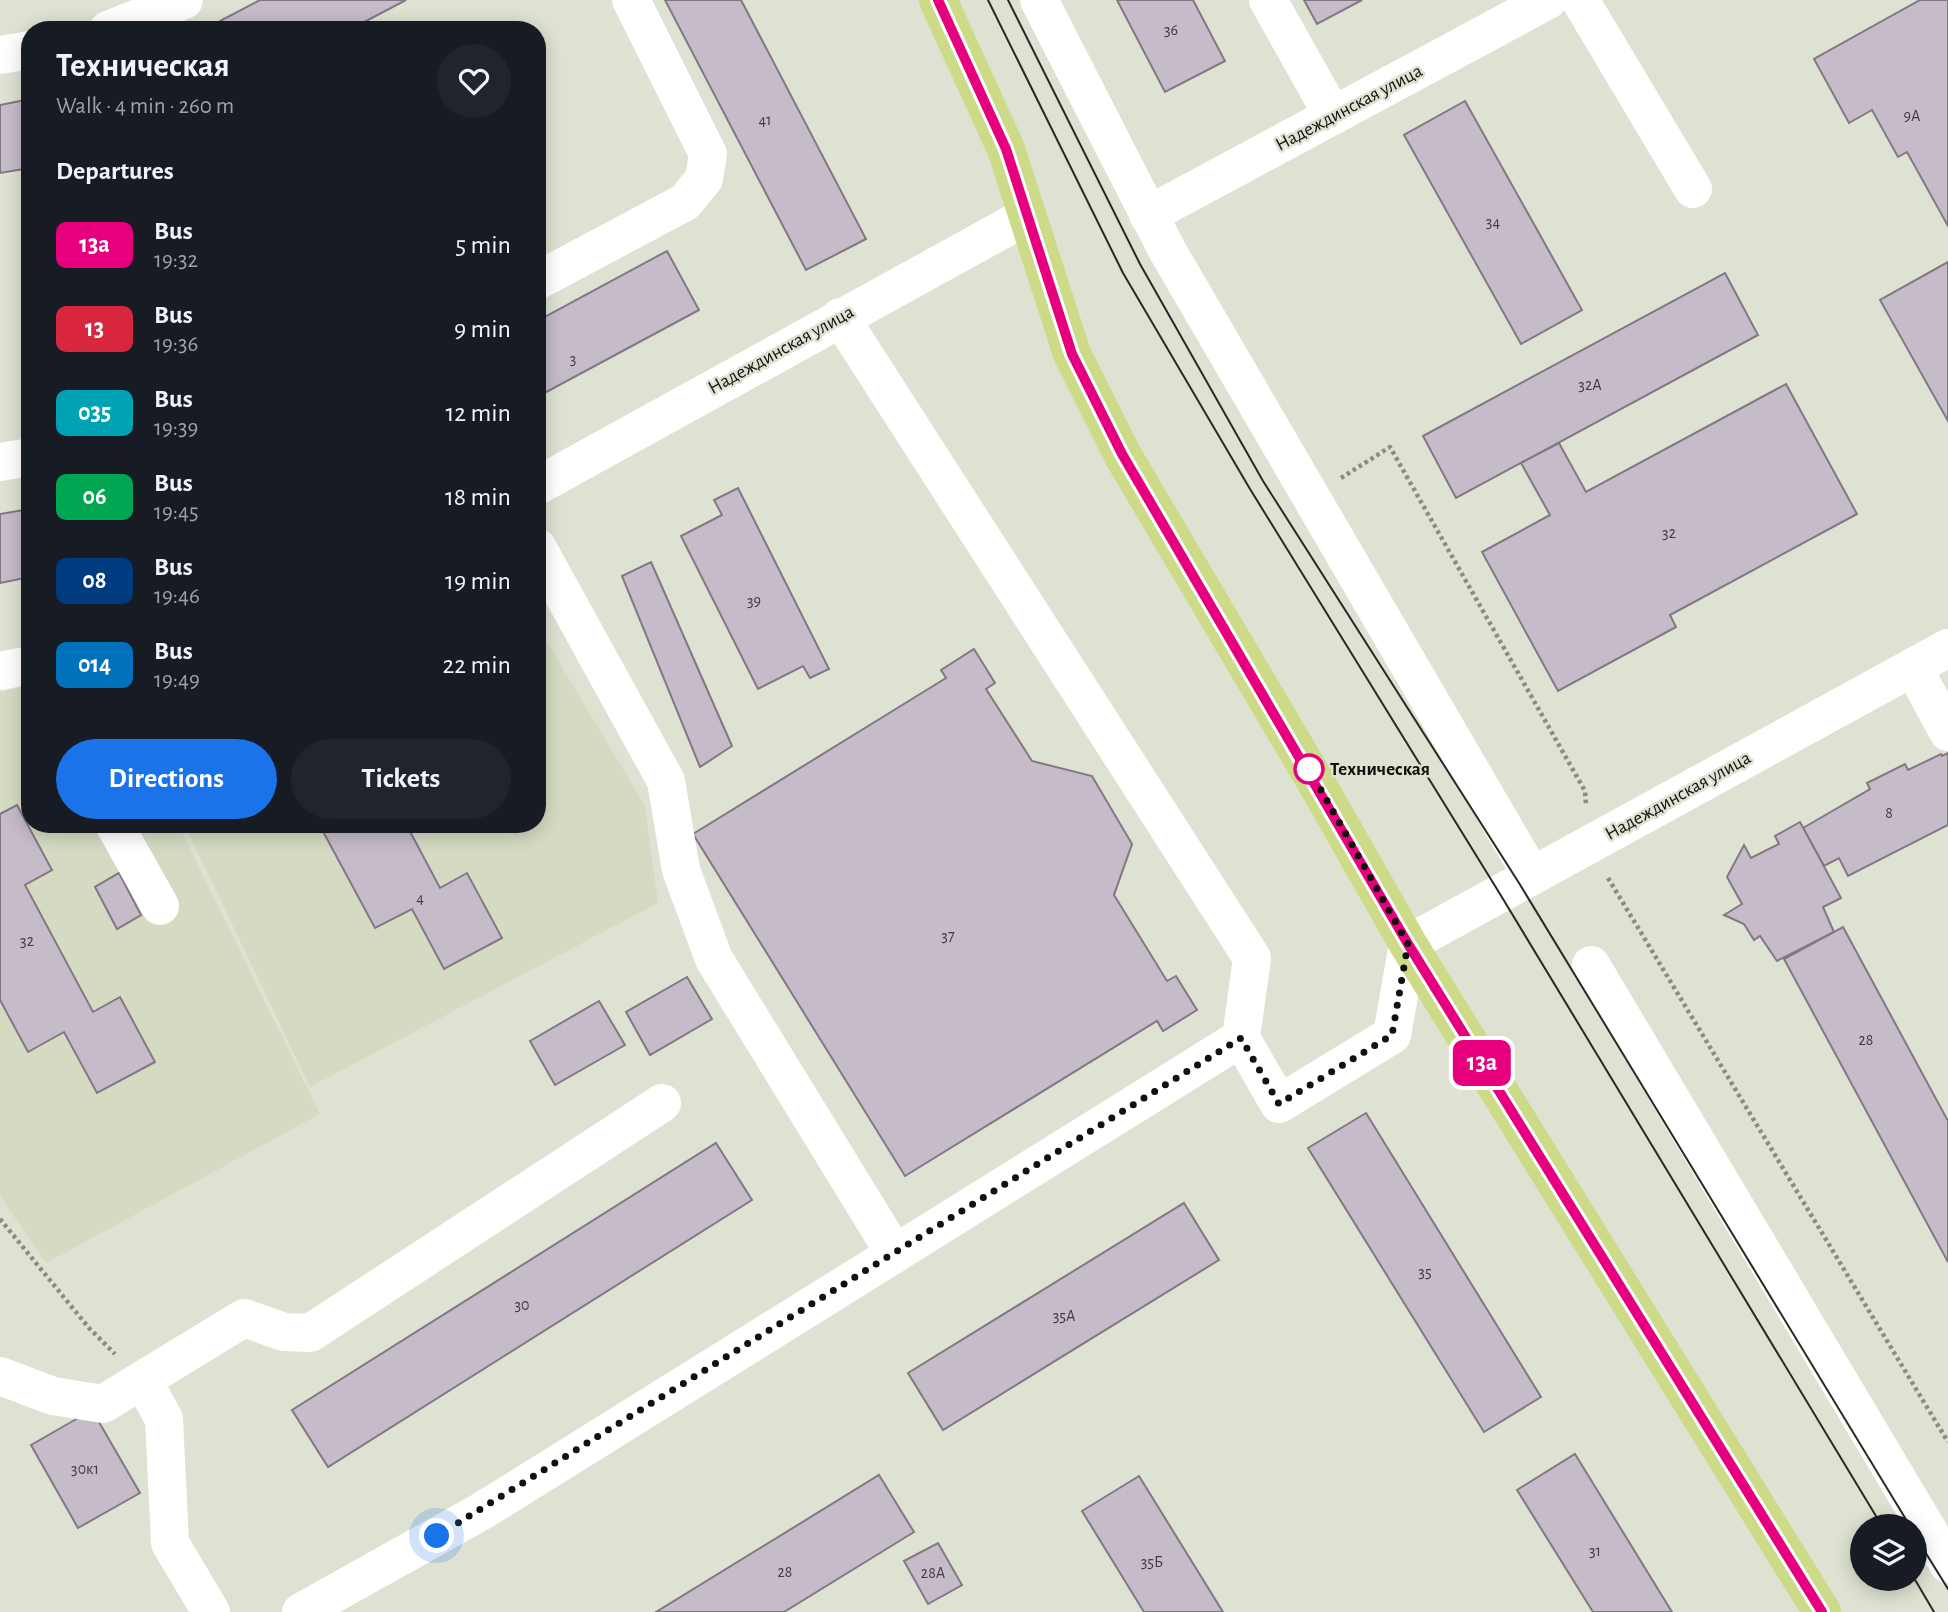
<!DOCTYPE html>
<html lang="en">
<head>
<meta charset="utf-8">
<style>
	:root { --surface:#171b24; --page:#20242c; --text:#f1f3f6; --muted:#9ea1a6; --accent:#1a73e8 }
	body { margin:0; font-family:"Alegreya Sans",sans-serif; background:var(--page); color:var(--text); height:100vh; display:flex; flex-direction:column; font-size:26px; white-space:nowrap }
	* { box-sizing:border-box; margin:0 }
	p { font-size:23px; color:var(--muted) }
	.icon { flex:none; width:38px; height:38px; fill:none; stroke:currentColor; stroke-width:2; stroke-linecap:round; stroke-linejoin:round }
	.map { position:relative; flex:1; overflow:hidden }
	.sheet { position:absolute; left:21px; top:21px; width:525px; height:812px; display:flex; flex-direction:column; background:var(--surface); border-radius:28px; box-shadow:0 4px 18px #0003 }
	.sheet>* { flex:none }
	.badge { padding:0 14px; border-radius:10px; font-size:24px; line-height:46px }
	.controls { position:absolute; left:1850px; top:1514px; display:grid; gap:14px }
	.controls a { display:grid; place-items:center; width:77px; height:77px; border-radius:50%; background:var(--surface); box-shadow:0 4px 18px #0003; font-size:35px }
	.you { position:absolute; width:35px; height:35px; margin:-18px; border:5px solid #fff; border-radius:50%; background:#1a73e8; box-shadow:0 0 0 10px #1a73e833 }
	.map>.badge { position:absolute; translate:-50% -50%; box-shadow:0 0 0 4px #fff }
	h2 { padding:0 35px; font-size:26px; line-height:63px }
	.round { display:grid; place-items:center; flex:none; width:74px; height:74px; border-radius:37px; background:var(--page) }
	.headline { display:flex; align-items:center; justify-content:space-between; height:119px; padding:0 35px }
	h1 { font-size:33px; font-weight:700; line-height:52px }
	.button { display:flex; gap:14px; margin-top:auto; padding:14px 35px }
	.button a { flex:1; height:80px; border-radius:42px; background:var(--accent); color:#fff; font-size:28px; font-weight:700; line-height:80px; text-align:center }
	.button a+a { background:var(--page); color:var(--text) }
	ul { padding:0; list-style:none }
	li { display:flex; align-items:center; gap:21px; height:84px; padding:0 35px }
	li div { flex:1 }
	li b { display:block; font-size:26px }
	li em { font-style:normal }
	li .badge { min-width:77px; font-weight:700; text-align:center }
	.map>svg:first-child { display:block }
</style>
</head>
<body>
<div class="map">
<svg width="1948" height="1612" viewBox="0 0 1948 1612">
	<rect width="100%" height="100%" fill="#dee2d2"/>
	<!-- built -->
	<g fill="#d5dbc3">
		<polygon points="537,625 645,805 658,903 310,1087 184,824 537,824"/>
		<polygon points="30,686 30,824 178,824 320,1114 46,1263 0,1196 0,692"/>
	</g>
	<!-- building -->
	<g fill="#c6bbc9" stroke="#827884" stroke-width="2">
		<polygon points="260,0 406,0 349,30 224,30 220,21"/>
		<polygon points="665,0 741,0 866,239 806,270"/>
		<polygon points="1117,0 1193,0 1225,61 1165,92"/>
		<polygon points="1304,0 1362,0 1317,24"/>
		<polygon points="1920,0 1948,0 1948,226 1907,152 1898,157 1872,110 1849,123 1814,59"/>
		<polygon points="30,99 30,168 0,173 0,105"/>
		<polygon points="1465,101 1582,310 1521,344 1404,135"/>
		<polygon points="667,251 699,310 537,397 537,321"/>
		<polygon points="1948,262 1948,421 1880,300"/>
		<polygon points="1725,273 1758,335 1456,498 1423,436"/>
		<polygon points="1786,384 1857,514 1670,615 1676,627 1558,691 1482,552 1550,515 1521,463 1559,443 1586,492"/>
		<polygon points="738,488 829,669 810,678 803,666 758,689 681,536 722,515 714,500"/>
		<polygon points="30,509 30,577 0,583 0,514"/>
		<polygon points="651,562 732,746 700,767 622,576"/>
		<polygon points="974,649 995,683 986,689 1032,761 1092,776 1132,844 1114,895 1167,981 1176,976 1197,1010 1163,1031 1157,1021 905,1176 693,834 946,678 941,670"/>
		<polygon points="1948,753 1948,825 1848,876 1839,858 1824,866 1803,828 1870,789 1867,783 1905,764 1908,770 1941,754 1942,756"/>
		<polygon points="17,805 52,870 25,885 93,1012 120,997 155,1062 97,1093 64,1032 28,1052 0,1000 0,814"/>
		<polygon points="1800,822 1841,898 1823,907 1834,932 1777,961 1760,936 1754,940 1744,924 1724,915 1742,904 1727,877 1744,845 1751,858 1779,844 1775,836"/>
		<polygon points="319,824 406,824 440,888 467,873 502,938 444,969 412,909 375,928"/>
		<polygon points="119,873 141,915 117,929 95,887"/>
		<polygon points="1843,927 1948,1121 1948,1262 1784,959"/>
		<polygon points="687,977 712,1019 650,1055 626,1012"/>
		<polygon points="599,1001 625,1045 555,1085 530,1041"/>
		<polygon points="1366,1113 1541,1397 1484,1432 1308,1148"/>
		<polygon points="716,1143 752,1200 328,1467 292,1410"/>
		<polygon points="1184,1203 1219,1260 943,1430 908,1373"/>
		<polygon points="92,1410 140,1493 78,1528 31,1445"/>
		<polygon points="1575,1454 1672,1612 1593,1612 1517,1490"/>
		<polygon points="879,1475 914,1532 784,1612 656,1612"/>
		<polygon points="1139,1476 1223,1612 1144,1612 1082,1511"/>
		<polygon points="938,1543 962,1585 928,1604 904,1561"/>
	</g>
	<g fill="none" stroke-linecap="round" stroke-linejoin="round">
		<!-- path -->
		<g stroke="#898c81" stroke-width="4.5" stroke-dasharray="3.5 3.5" stroke-linecap="butt">
			<polyline points="1341,478 1390,447 1585,791 1586,805"/>
			<polyline points="1608,878 1948,1442"/>
			<polyline points="0,1219 89,1328 115,1354"/>
		</g>
		<!-- minor -->
		<g stroke="#fff" stroke-width="38">
			<polyline points="1039,0 1167,250 1532,876"/>
			<polyline points="1268,0 1333,116"/>
			<polyline points="1580,0 1693,189"/>
			<polyline points="108,30 184,0"/>
			<polyline points="0,55 30,50"/>
			<polyline points="1148,215 1548,0"/>
			<polyline points="537,281 685,202 704,179 708,154 631,0"/>
			<polyline points="0,462 30,457"/>
			<polyline points="537,486 1027,216"/>
			<polyline points="537,547 666,781 681,870 714,959 895,1254"/>
			<polyline points="1913,667 1948,732"/>
			<polyline points="0,671 30,665"/>
			<polyline points="114,824 160,906"/>
			<polyline points="1591,965 1948,1564"/>
			<polyline points="1241,1038 1279,1104 1392,1035 1408,944 1948,648"/>
			<polyline points="0,1376 53,1396 103,1404 244,1318 284,1332 310,1333 662,1103"/>
			<polyline points="143,1381 164,1419 170,1543 211,1612"/>
			<polyline points="301,1612 482,1511 1241,1038 1252,958 840,317"/>
		</g>
		<!-- major -->
		<polyline stroke="#cdda87" stroke-width="38" points="938,0 1006,149 1072,354 1122,454 1317,784 1408,944 1822,1612"/>
		<!-- tram -->
		<g stroke="#282a23" stroke-width="2">
			<polyline points="988,0 1123,273 1250,489 1500,894 1882,1526"/>
			<polyline points="1008,0 1140,264 1263,481 1519,883 1910,1526"/>
			<polyline points="1914,1534 1948,1589"/>
			<polyline points="1914,1578 1934,1612"/>
		</g>
	</g>
	<g fill="none" stroke-linecap="round" stroke-linejoin="round">
		<defs>
			<polyline id="line" points="938,0 1006,149 1072,354 1122,454 1408,944 1822,1612"/>
		</defs>
		<!-- line casing -->
		<use href="#line" stroke="#fff" stroke-width="16"/>
		<!-- line -->
		<use href="#line" stroke="#e6007e" stroke-width="10"/>
		<!-- walk -->
		<polyline stroke="#11120d" stroke-width="7" stroke-dasharray="0 12.6" points="437,1536 1241,1038 1279,1104 1392,1035 1408,944 1304,760 1309,769"/>
	</g>
	<!-- markers -->
	<circle fill="#fff" stroke="#e6007e" stroke-width="3.5" cx="1309" cy="769" r="14"/>
	<g text-anchor="middle" dominant-baseline="central" stroke-width="5" stroke-linejoin="round" paint-order="stroke">
		<!-- number labels -->
		<g font-size="16" fill="#3e3c3c">
			<text x="1171" y="30">36</text>
			<text x="1912" y="116">9А</text>
			<text x="765" y="120">41</text>
			<text x="1493" y="222">34</text>
			<text x="573" y="359">3</text>
			<text x="1590" y="385">32А</text>
			<text x="1669" y="533">32</text>
			<text x="754" y="601">39</text>
			<text x="1889" y="813">8</text>
			<text x="420" y="898">4</text>
			<text x="948" y="936">37</text>
			<text x="27" y="941">32</text>
			<text x="1866" y="1040">28</text>
			<text x="1425" y="1272">35</text>
			<text x="522" y="1305">30</text>
			<text x="1064" y="1316">35А</text>
			<text x="85" y="1469">30к1</text>
			<text x="1595" y="1551">31</text>
			<text x="1152" y="1562">35Б</text>
			<text x="785" y="1572">28</text>
			<text x="933" y="1573">28А</text>
		</g>
		<!-- street labels -->
		<g font-size="19" fill="#11120d" stroke="#dee2d2">
			<text transform="translate(1349 108) rotate(-28)">Надеждинская улица</text>
			<text transform="translate(781 350) rotate(-29)">Надеждинская улица</text>
			<text transform="translate(1678 796) rotate(-29)">Надеждинская улица</text>
		</g>
		<!-- stop labels -->
		<g font-size="19" font-weight="bold" fill="#11120d" stroke="#dee2d2" text-anchor="start">
			<text x="1330" y="769">Техническая</text>
		</g>
	</g>
</svg>
<div class="controls">
<a><svg class="icon" aria-label="layers" viewBox="0 0 24 24"><path d="M12 4l9 5-9 5-9-5zM3 14l9 5 9-5"/></svg></a>
</div>
<div class="you" style="left:437px;top:1536px"></div>
<b class="badge" style="left:1482px;top:1063px;background:#e6007e;color:#fff">13а</b>
<section class="sheet">
<div class="headline"><div><h1>Техническая</h1><p>Walk · 4 min · 260 m</p></div><a class="round"><svg class="icon" aria-label="heart" viewBox="0 0 24 24"><path d="M12 20l-8-8c-3-5 5-10 8-4 3-6 11-1 8 4z"/></svg></a></div>
<h2>Departures</h2>
<ul>
<li><span class="badge" style="background:#e6007e;color:#fff">13а</span><div><b>Bus</b><p>19:32</p></div><em>5 min</em></li>
<li><span class="badge" style="background:#d7263d;color:#fff">13</span><div><b>Bus</b><p>19:36</p></div><em>9 min</em></li>
<li><span class="badge" style="background:#00a3b4;color:#fff">035</span><div><b>Bus</b><p>19:39</p></div><em>12 min</em></li>
<li><span class="badge" style="background:#00a651;color:#fff">06</span><div><b>Bus</b><p>19:45</p></div><em>18 min</em></li>
<li><span class="badge" style="background:#003b80;color:#fff">08</span><div><b>Bus</b><p>19:46</p></div><em>19 min</em></li>
<li><span class="badge" style="background:#0072bc;color:#fff">014</span><div><b>Bus</b><p>19:49</p></div><em>22 min</em></li>
</ul>
<div class="button"><a>Directions</a><a>Tickets</a></div>
</section>
</div>
</body>
</html>
